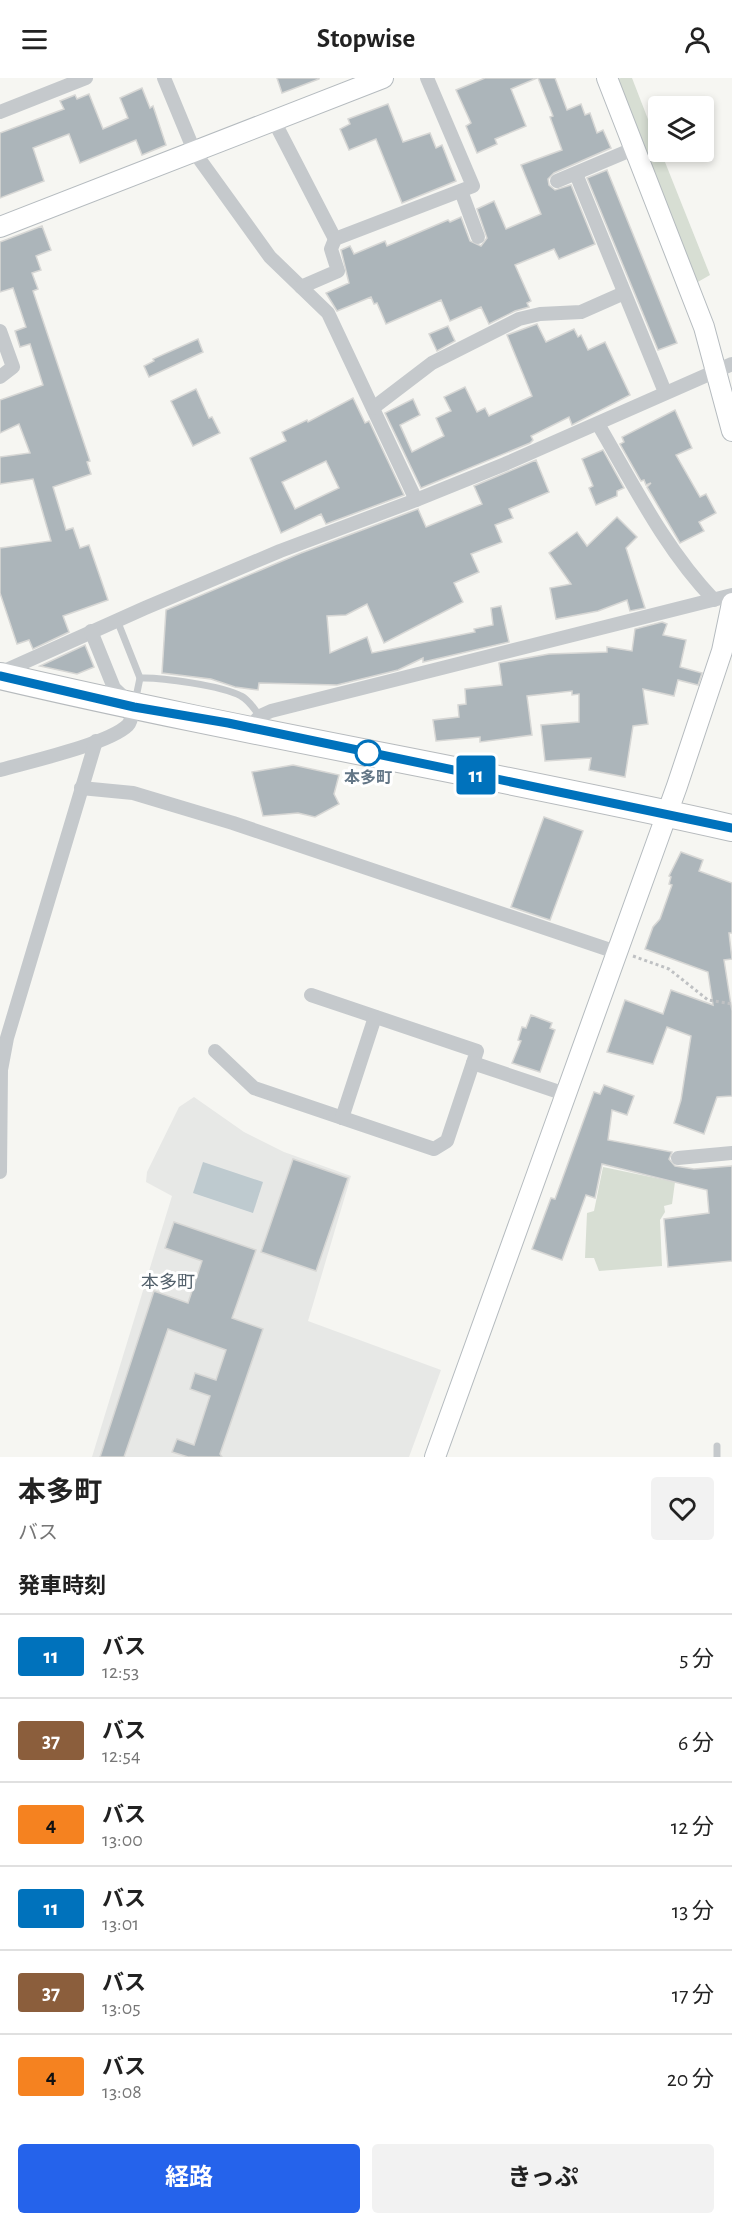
<!DOCTYPE html>
<html lang="ja">
<head>
<meta charset="utf-8">
<style>
	:root { --surface:#fff; --page:#f2f2f2; --text:#222; --muted:#767676; --line:#e0e0e0; --accent:#2563eb }
	body { margin:0; font-family:"Alegreya Sans","Noto Sans JP",sans-serif; background:var(--page); color:var(--text); height:100vh; display:flex; flex-direction:column; font-size:22px; white-space:nowrap }
	* { box-sizing:border-box; margin:0 }
	p { font-size:20px; color:var(--muted) }
	.icon { flex:none; width:33px; height:33px; fill:none; stroke:currentColor; stroke-width:2; stroke-linecap:round; stroke-linejoin:round }
	.map { position:relative; height:1379px; overflow:hidden }
	.panel { display:flex; flex-direction:column; background:var(--surface); flex:1 }
	.panel>* { flex:none }
	.badge { padding:0 12px; border-radius:4px; font-size:21px; line-height:39px }
	.fabs { position:absolute; left:648px; top:18px; display:grid; gap:12px }
	.fabs a { display:grid; place-items:center; width:66px; height:66px; border-radius:6px; background:var(--surface); box-shadow:0 3px 9px #0003; font-size:30px }
	.map>.badge { position:absolute; translate:-50% -50%; box-shadow:0 0 0 3px #fff }
	h2 { padding:0 18px; font-size:22px; line-height:54px }
	.round { display:grid; place-items:center; flex:none; width:63px; height:63px; border-radius:6px; background:var(--page) }
	.head { display:flex; align-items:center; justify-content:space-between; height:102px; padding:0 18px }
	h1 { font-size:28px; font-weight:700; line-height:45px }
	.action { display:flex; gap:12px; margin-top:auto; padding:12px 18px }
	.action a { flex:1; height:69px; border-radius:6px; background:var(--accent); color:#fff; font-size:24px; font-weight:700; line-height:69px; text-align:center }
	.action a+a { background:var(--page); color:var(--text) }
	ul { padding:0; list-style:none }
	li { display:flex; align-items:center; gap:18px; height:84px; padding:0 18px; border-top:2px solid var(--line) }
	li div { flex:1 }
	li b { display:block; font-size:22px }
	li em { font-style:normal }
	li .badge { min-width:66px; font-weight:700; text-align:center }
	header { display:flex; justify-content:space-between; align-items:center; height:78px; padding:0 18px; background:var(--surface); font-size:27px; font-weight:700 }
	.map>svg:first-child { display:block }
</style>
</head>
<body>
<header><svg class="icon" aria-label="menu" viewBox="0 0 24 24"><path d="M4 6h16M4 12h16M4 18h16"/></svg>Stopwise<svg class="icon" aria-label="person" viewBox="0 0 24 24"><circle cx="12" cy="8" r="4"/><path d="M4 21q1-7 8-7t8 7"/></svg></header>
<div class="map">
<svg width="732" height="1379" viewBox="0 0 732 1379">
	<rect width="100%" height="100%" fill="#f6f6f2"/>
	<!-- built -->
	<polygon fill="#e7e8e6" points="194,1019 244,1054 284,1074 351,1098 308,1243 441,1292 409,1379 92,1379 172,1118 146,1104 147,1094 179,1029"/>
	<!-- green -->
	<g fill="#d7ded3">
		<polygon points="621,0 632,0 658,67 658,74 661,74 710,197 696,205 608,3"/>
		<polygon points="603,1089 675,1104 672,1126 664,1128 665,1134 660,1142 662,1188 599,1193 594,1180 585,1180 587,1135 594,1133"/>
	</g>
	<!-- water -->
	<polygon fill="#becacf" points="203,1084 263,1104 253,1135 193,1115"/>
	<!-- building -->
	<g fill="#acb5ba" stroke="#d7d7d5" stroke-width="1.5" fill-rule="evenodd">
		<polygon points="277,0 319,0 319,1 282,15"/>
		<polygon points="485,0 537,0 511,11 526,48 495,61 497,66 477,75 466,48 471,45 456,12"/>
		<polygon points="538,0 555,0 567,32 581,26 585,37 590,35 597,55 603,52 611,70 554,95 548,101 549,107 555,112 571,107 595,166 559,181 554,171 515,187 531,223 527,225 529,229 515,233 489,246 481,229 450,243 441,222 386,246 377,225 374,226 371,219 337,233 326,215 349,205 341,172 350,168 354,176 385,163 387,168 448,142 450,144 461,139 470,163 481,168 487,160 477,131 494,123 506,151 541,136 521,87 562,72 550,39 553,38"/>
		<polygon points="142,10 150,30 153,28 166,67 142,77 136,62 80,85 69,56 33,70 44,103 0,120 0,55 64,31 60,23 75,17 77,21 89,16 103,51 128,40 120,20"/>
		<polygon points="388,26 403,64 430,55 436,70 442,67 456,103 402,125 376,61 349,72 340,51 350,46 348,41"/>
		<polygon points="607,92 677,265 658,272 587,100"/>
		<polygon points="42,148 51,172 36,178 41,192 32,195 38,211 33,213 90,383 87,384 91,396 53,409 66,452 73,450 80,470 89,467 108,522 63,538 69,554 33,571 29,562 17,566 0,515 0,470 51,463 33,401 0,406 0,379 30,375 19,346 0,355 0,322 43,307 30,266 20,269 15,253 26,249 13,210 0,214 0,164"/>
		<polygon points="537,246 546,264 574,251 578,259 581,257 588,272 605,264 630,317 572,347 569,339 531,358 533,362 530,365 421,410 385,335 413,321 420,337 400,347 412,374 444,358 436,340 451,333 444,319 465,309 477,334 485,330 489,338 532,318 507,257"/>
		<polygon points="448,248 455,263 437,273 429,256"/>
		<polygon points="198,261 203,274 149,299 144,288 154,283 153,281"/>
		<polygon points="196,311 209,340 212,339 220,355 193,368 171,323"/>
		<path d="M353 320 365 345 369 343 404 417 326 446 321 436 281 455 250 380 286 363 282 354 307 342 308 344ZM326 383 339 410 295 431 282 404Z"/>
		<polygon points="675,332 692,370 676,377 700,419 706,416 716,435 699,444 704,453 680,465 647,409 651,405 646,407 644,402 641,403 620,366 624,364 622,359"/>
		<polygon points="603,372 624,410 617,413 617,418 596,427 589,410 593,408 582,381"/>
		<polygon points="536,382 549,414 509,431 513,440 495,447 502,464 471,476 479,494 454,505 463,524 384,565 367,526 346,537 327,538 330,575 367,559 372,575 475,554 474,551 493,547 491,530 501,528 509,564 423,584 423,580 398,592 337,607 259,605 258,612 235,609 211,601 162,595 166,532 301,475 418,431 426,449 482,426 474,408"/>
		<polygon points="617,439 637,459 626,470 645,530 630,533 627,522 598,533 556,541 550,510 571,506 549,475 577,454 587,468"/>
		<polygon points="662,544 667,546 663,557 686,562 680,589 702,595 698,607 678,602 674,618 643,611 648,646 633,648 625,699 589,692 591,680 545,683 541,647 579,644 579,616 572,617 572,613 527,618 532,657 480,664 480,659 436,663 433,642 459,639 458,627 466,626 465,611 502,607 499,585 549,576 607,574 607,569 632,573 635,551"/>
		<polygon points="85,567 94,589 77,596 40,588"/>
		<polygon points="293,687 339,697 334,716 339,726 315,739 298,735 263,738 252,694"/>
		<polygon points="544,739 583,753 550,842 511,829"/>
		<polygon points="681,774 703,782 699,793 732,805 732,855 729,855 732,881 724,882 732,933 732,1018 717,1019 704,1056 674,1045 681,1022 691,958 667,949 653,986 607,974 625,922 663,936 671,912 713,927 708,894 645,871 653,849 660,841 672,807 669,806 671,799 669,798"/>
		<polygon points="531,937 552,945 550,950 555,952 540,994 512,985 521,963 518,962 522,949 526,950"/>
		<polygon points="604,1007 634,1018 627,1037 612,1032 608,1062 672,1074 669,1081 675,1088 694,1091 732,1088 732,1183 668,1189 664,1141 709,1135 707,1112 602,1086 595,1120 586,1117 562,1182 532,1171 551,1120 555,1121 594,1014 600,1016"/>
		<polygon points="293,1081 348,1100 316,1193 261,1174"/>
		<polygon points="174,1144 256,1172 232,1240 263,1251 220,1376 222,1379 188,1379 172,1374 177,1361 194,1367 210,1318 190,1311 195,1295 216,1302 226,1272 168,1251 124,1379 100,1379 154,1213 188,1225 202,1183 165,1170"/>
	</g>
	<g fill="none" stroke-linecap="round" stroke-linejoin="round">
		<defs>
			<g id="secondary">
				<polyline points="607,0 704,249 732,353"/>
				<polyline points="0,149 383,0"/>
				<polyline points="435,1379 677,708 722,573 732,525"/>
			</g>
			<path id="highway" d="M0 598C243 655 489 695 732 750"/>
		</defs>
		<!-- secondary casing -->
		<use href="#secondary" stroke="#b5bbbf" stroke-width="22"/>
		<!-- highway casing -->
		<use href="#highway" stroke="#b7bbbe" stroke-width="28"/>
		<!-- path -->
		<polyline stroke="#bfc1c3" stroke-width="3" stroke-dasharray="3 3" stroke-linecap="butt" points="633,878 669,891 708,922 732,926"/>
		<!-- lane -->
		<g stroke="#c5c9cc" stroke-width="7">
			<polyline points="117,542 140,600"/>
			<path d="M135 624 140 600C160 599 223 608 241 618 249 622 254 631 260 638"/>
			<polyline points="717,1379 717,1368"/>
		</g>
		<!-- street -->
		<g stroke="#c5c9cc" stroke-width="14">
			<polyline points="164,0 195,75 270,179 328,235 416,422"/>
			<polyline points="0,34 86,0"/>
			<polyline points="274,43 335,161 473,108 427,0"/>
			<polyline points="576,96 665,314"/>
			<polyline points="557,103 633,71"/>
			<polyline points="461,113 478,159"/>
			<polyline points="301,209 338,193 331,171 335,161"/>
			<polyline points="0,253 13,289 0,299"/>
			<polyline points="373,330 432,285 519,241 540,236 581,234 624,215"/>
			<path d="M598 346C633 406 665 471 714 522"/>
			<polyline points="0,595 145,530 280,473 416,422 505,386 732,286"/>
			<polyline points="249,650 260,638 271,633 732,517"/>
			<path d="M0 692C28 684 109 666 128 647 132 642 132 635 134 629L114 610 91 553"/>
			<polyline points="81,710 133,715 233,745 616,874"/>
			<polyline points="215,973 254,1010 434,1071 447,1063 477,973 311,917"/>
			<polyline points="473,985 565,1016"/>
			<polyline points="342,1040 375,939"/>
			<polyline points="678,1080 732,1075"/>
			<polyline points="0,1094 1,992 7,960 96,663"/>
		</g>
		<!-- secondary -->
		<use href="#secondary" stroke="#fff" stroke-width="20"/>
		<!-- highway -->
		<use href="#highway" stroke="#fff" stroke-width="26"/>
	</g>
	<g fill="none" stroke-linecap="round" stroke-linejoin="round">
		<defs>
			<polyline id="line" points="0,598 134,629 228,645 732,750"/>
		</defs>
		<!-- line casing -->
		<use href="#line" stroke="#fff" stroke-width="14"/>
		<!-- line -->
		<use href="#line" stroke="#0072bc" stroke-width="9"/>
	</g>
	<!-- markers -->
	<circle fill="#fff" stroke="#0072bc" stroke-width="3" cx="368" cy="675" r="12"/>
	<g text-anchor="middle" dominant-baseline="central" stroke-width="6" stroke-linejoin="round" paint-order="stroke">
		<!-- stop labels -->
		<g font-size="16" font-weight="bold" fill="#637686" stroke="#fff">
			<text x="368" y="700">本多町</text>
		</g>
		<!-- neighbourhood labels -->
		<g font-size="18" fill="#515f6a" stroke="#fff">
			<text x="168" y="1205">本多町</text>
		</g>
	</g>
</svg>
<div class="fabs">
<a><svg class="icon" aria-label="layers" viewBox="0 0 24 24"><path d="M12 4l9 5-9 5-9-5zM3 14l9 5 9-5"/></svg></a>
</div>
<b class="badge" style="left:476px;top:697px;background:#0072bc;color:#fff">11</b>
</div>
<section class="panel">
<div class="head"><div><h1>本多町</h1><p>バス</p></div><a class="round"><svg class="icon" aria-label="heart" viewBox="0 0 24 24"><path d="M12 20l-8-8c-3-5 5-10 8-4 3-6 11-1 8 4z"/></svg></a></div>
<h2>発車時刻</h2>
<ul>
<li><span class="badge" style="background:#0072bc;color:#fff">11</span><div><b>バス</b><p>12:53</p></div><em>5 分</em></li>
<li><span class="badge" style="background:#8b5e3c;color:#fff">37</span><div><b>バス</b><p>12:54</p></div><em>6 分</em></li>
<li><span class="badge" style="background:#f58220;color:#111">4</span><div><b>バス</b><p>13:00</p></div><em>12 分</em></li>
<li><span class="badge" style="background:#0072bc;color:#fff">11</span><div><b>バス</b><p>13:01</p></div><em>13 分</em></li>
<li><span class="badge" style="background:#8b5e3c;color:#fff">37</span><div><b>バス</b><p>13:05</p></div><em>17 分</em></li>
<li><span class="badge" style="background:#f58220;color:#111">4</span><div><b>バス</b><p>13:08</p></div><em>20 分</em></li>
</ul>
<div class="action"><a>経路</a><a>きっぷ</a></div>
</section>
</body>
</html>
